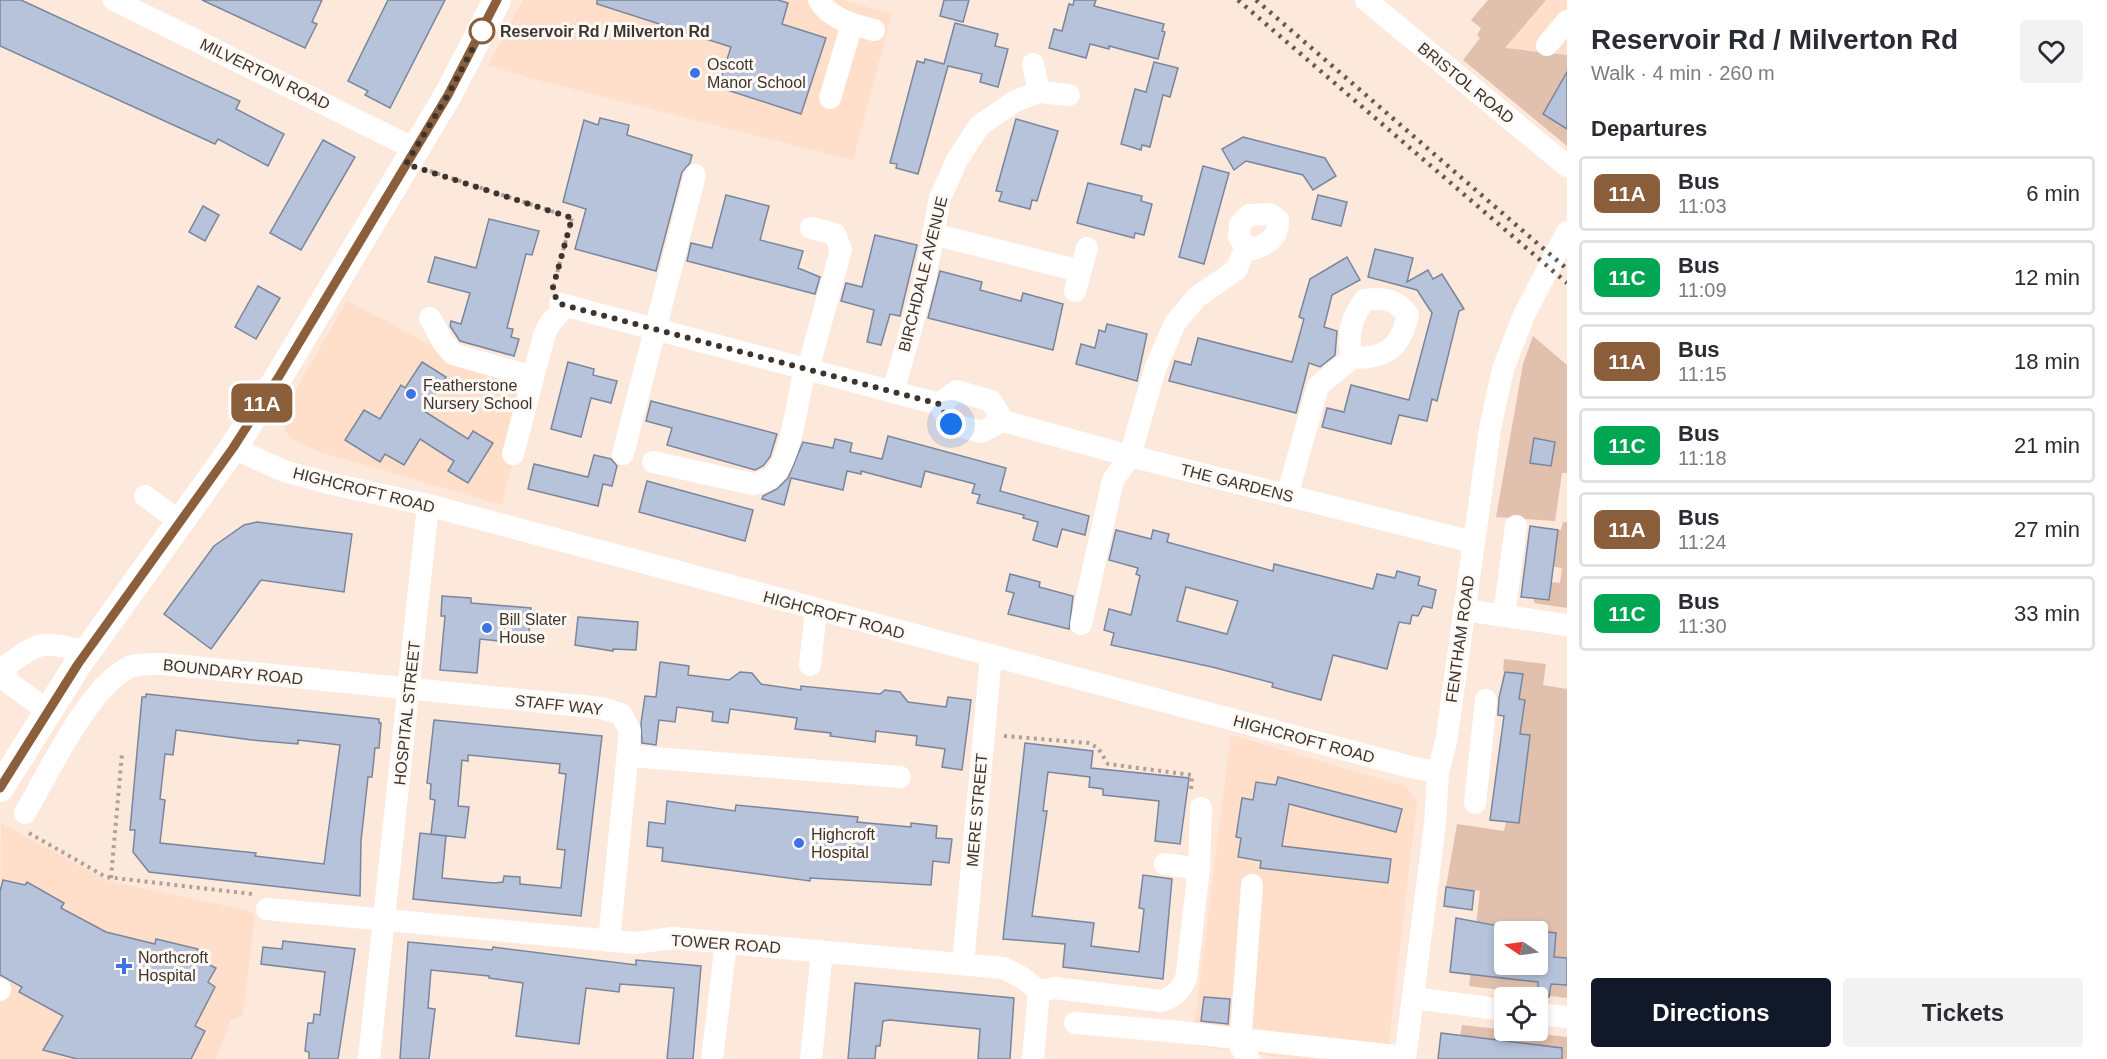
<!DOCTYPE html>
<html lang="en">
<head>
<meta charset="utf-8">
<style>
	:root { --surface:#fff; --page:#f2f2f3; --text:#2b2b33; --muted:#7c7c81; --line:#e1e1e2; --accent:#111827 }
	body { margin:0; font-family:Helvetica,sans-serif; background:var(--page); color:var(--text); height:100vh; display:flex; flex-direction:column; font-size:22px; white-space:nowrap }
	* { box-sizing:border-box; margin:0 }
	p { font-size:20px; color:var(--muted) }
	.icon { flex:none; width:33px; height:33px; fill:none; stroke:currentColor; stroke-width:2; stroke-linecap:round; stroke-linejoin:round }
	.map { position:relative; flex:1; overflow:hidden }
	.sheet { display:flex; flex-direction:column; background:var(--surface); width:540px }
	.sheet>* { flex:none }
	.badge { padding:0 12px; border-radius:9px; font-size:21px; line-height:39px }
	.needle { width:39px; rotate:283deg }
	.fabs { position:absolute; left:1494px; top:921px; display:grid; gap:12px }
	.fabs a { display:grid; place-items:center; width:54px; height:54px; border-radius:6px; background:var(--surface); box-shadow:0 3px 9px #0003; font-size:30px }
	.you { position:absolute; width:30px; height:30px; margin:-15px; border:4px solid #fff; border-radius:50%; background:#1a73e8; box-shadow:0 0 0 9px #1a73e833 }
	.map>.badge { position:absolute; translate:-50% -50%; box-shadow:0 0 0 3px #fff }
	h2 { padding:0 24px; font-size:22px; line-height:54px }
	.round { display:grid; place-items:center; flex:none; width:63px; height:63px; border-radius:6px; background:var(--page) }
	.headline { display:flex; align-items:center; justify-content:space-between; height:102px; padding:0 24px }
	h1 { font-size:28px; font-weight:800; line-height:45px }
	.cta { display:flex; gap:12px; margin-top:auto; padding:12px 24px }
	.cta a { flex:1; height:69px; border-radius:6px; background:var(--accent); color:#fff; font-size:24px; font-weight:800; line-height:69px; text-align:center }
	.cta a+a { background:var(--page); color:var(--text) }
	ul { padding:0; list-style:none }
	li { display:flex; align-items:center; gap:18px; height:75px; margin:0 12px 9px; padding:0 12px; border:3px solid var(--line); border-radius:6px }
	li div { flex:1 }
	li b { display:block; font-size:22px }
	li em { font-style:normal }
	li .badge { min-width:66px; font-weight:700; text-align:center }
	main { display:flex; flex:1; min-height:0 }
	.map>svg:first-child { display:block }
</style>
</head>
<body>
<main>
<div class="map">
<svg width="1567" height="1059" viewBox="0 0 1567 1059">
	<rect width="100%" height="100%" fill="#fde8dc"/>
	<!-- built -->
	<g fill="#ffdeca">
		<polygon points="523,0 843,0 892,14 853,160 541,81 488,65"/>
		<polygon points="1546,0 1567,0 1567,55 1504,48"/>
		<polygon points="347,301 439,349 535,371 502,505 320,452 289,438 280,417"/>
		<polygon points="1231,735 1405,786 1417,801 1387,1059 1293,1059 1192,1045"/>
		<polygon points="1,823 108,881 250,911 255,916 243,1015 230,1021 216,1059 0,1059"/>
	</g>
	<!-- green -->
	<g fill="#e1c0ad" fill-rule="evenodd">
		<polygon points="1488,0 1546,0 1505,48 1567,55 1567,146 1463,60 1480,38 1477,35 1481,28 1471,20"/>
		<polygon points="1533,336 1567,365 1567,473 1562,473 1555,521 1496,517 1523,364"/>
		<polygon points="1563,522 1567,522 1567,608 1534,603 1534,599 1549,600 1551,582 1560,583 1562,568 1550,566 1558,530 1561,530"/>
		<path d="M1504 659 1546 664 1543 685 1567 689V998L1469 986 1480 891 1446 887 1457 824 1504 831 1506 822 1519 823 1530 735 1519 734 1525 701 1519 699 1522 675 1503 671ZM1504 932H1538V964H1504Z"/>
		<polygon points="1462,1025 1567,1037 1567,1059 1457,1059"/>
	</g>
	<!-- building -->
	<g fill="#b6c3da" stroke="#7a869b" stroke-width="1.5" fill-rule="evenodd">
		<polygon points="0,0 21,0 240,101 236,109 284,134 268,166 218,139 215,144 0,46"/>
		<polygon points="202,0 322,0 312,22 317,24 305,48"/>
		<polygon points="388,0 445,0 390,108 365,95 368,91 348,81"/>
		<polygon points="597,0 778,0 788,3 782,24 826,38 801,114 718,87 731,47 597,4"/>
		<polygon points="944,0 969,0 963,22 940,16"/>
		<polygon points="1074,0 1096,0 1094,6 1164,24 1162,31 1165,32 1158,59 1109,46 1109,49 1090,44 1086,58 1049,48 1054,29 1062,31 1069,4 1073,5"/>
		<polygon points="955,23 998,34 995,46 1008,49 998,87 980,82 982,74 948,66 918,174 896,168 897,164 890,163 917,61 924,63 925,59 944,64"/>
		<polygon points="1154,62 1178,68 1170,97 1163,95 1150,147 1142,145 1141,150 1121,144 1135,89 1146,92"/>
		<polygon points="1567,72 1567,129 1543,114"/>
		<polygon points="600,118 629,125 627,135 692,155 690,163 682,172 656,271 575,249 586,209 563,202 584,120 598,125"/>
		<polygon points="1016,119 1058,131 1037,201 1032,200 1030,209 999,201 1002,192 996,191"/>
		<polygon points="1243,137 1325,158 1336,176 1313,190 1303,175 1246,161 1234,170 1222,149"/>
		<polygon points="323,140 355,157 301,250 270,233"/>
		<polygon points="1203,166 1229,173 1204,264 1179,257"/>
		<polygon points="1088,183 1142,196 1141,201 1152,204 1144,235 1135,233 1134,238 1077,223"/>
		<polygon points="726,195 769,206 760,240 803,251 798,268 820,277 815,294 687,261 691,243 712,248"/>
		<polygon points="1318,195 1347,202 1341,226 1312,219"/>
		<polygon points="203,206 219,215 205,241 189,232"/>
		<polygon points="489,219 539,231 532,255 526,254 507,328 513,329 511,337 519,339 514,356 460,341 450,326 451,321 461,324 470,293 428,282 435,257 476,268"/>
		<polygon points="875,235 917,245 900,316 890,314 881,345 867,342 874,310 841,301 846,283 862,287"/>
		<polygon points="1375,249 1413,258 1407,282 1428,270 1433,279 1442,274 1464,309 1459,311 1437,401 1432,399 1427,421 1399,415 1391,444 1322,427 1327,408 1344,412 1351,385 1409,400 1432,313 1417,290 1368,277"/>
		<polygon points="1347,257 1360,280 1332,295 1324,327 1337,331 1335,355 1320,367 1309,363 1296,413 1169,381 1175,361 1191,365 1198,338 1292,362 1304,319 1299,317 1310,279"/>
		<polygon points="940,271 982,282 980,290 1021,301 1023,293 1063,304 1053,350 928,318"/>
		<polygon points="258,286 280,298 256,339 235,327"/>
		<polygon points="1107,324 1147,334 1137,381 1076,364 1081,344 1095,348 1099,330 1105,332"/>
		<polygon points="422,362 446,377 424,411 468,439 473,431 493,443 468,483 448,471 454,461 420,439 404,465 385,454 380,462 345,440 364,410 380,419 401,385 405,388"/>
		<polygon points="568,362 594,369 593,375 617,381 611,403 591,398 581,437 551,429"/>
		<polygon points="651,401 777,434 770,457 763,466 755,470 667,445 672,428 646,421"/>
		<polygon points="888,436 1006,468 1000,491 1089,516 1085,535 1062,529 1057,547 1033,540 1038,522 1023,518 1024,515 977,503 980,495 972,493 975,484 925,471 921,487 861,471 861,474 847,471 843,490 791,478 784,505 762,499 763,496 777,489 788,478 803,442 833,448 835,439 852,443 850,452 882,459"/>
		<polygon points="1534,438 1555,442 1551,466 1530,463"/>
		<polygon points="594,455 611,459 617,466 612,486 603,484 598,506 528,489 534,464 588,477"/>
		<polygon points="647,481 753,510 745,541 639,512"/>
		<polygon points="257,522 352,534 344,592 261,580 211,649 164,614 214,546 244,525"/>
		<polygon points="1530,526 1558,530 1549,600 1521,597"/>
		<path d="M1116 530 1151 539 1153 530 1169 534 1167 542 1273 571 1274 564 1373 589 1377 574 1395 578 1397 571 1420 577 1418 585 1436 590 1432 608 1423 606 1418 616 1412 615 1410 624 1399 622 1387 669 1333 655 1321 700 1272 687 1273 683 1212 667 1111 645 1114 633 1104 630 1109 609 1131 615 1140 576 1136 574 1138 568 1109 560ZM1186 587 1238 601 1227 634 1177 621Z"/>
		<polygon points="1010,574 1040,582 1039,587 1073,596 1069,629 1008,614 1014,593 1006,591"/>
		<polygon points="442,596 471,598 471,603 531,608 528,644 480,639 477,673 440,670 445,616 441,616"/>
		<polygon points="578,617 638,622 636,650 613,649 613,651 575,645"/>
		<polygon points="660,662 689,666 688,675 729,680 740,672 752,673 761,684 801,690 801,686 880,694 885,690 900,692 908,702 946,707 948,697 971,700 962,770 942,767 945,749 916,745 917,736 876,731 875,742 830,736 831,733 795,729 797,718 730,709 728,723 712,721 713,712 677,707 675,722 659,720 656,745 642,743 641,723 645,696 656,697"/>
		<polygon points="1505,672 1523,674 1519,699 1525,700 1520,734 1530,735 1519,823 1490,820 1504,716 1498,715 1499,698"/>
		<path d="M146 694 379 719V723H381L379 748H375L372 777H368L361 841 360 896 149 872 133 852 135 830H130L142 697H146ZM176 730 252 740 298 744V740L340 745 324 864 255 856 256 853 160 843 165 800 160 799 165 754 173 755Z"/>
		<polygon points="434,720 602,736 581,916 413,899 420,833 446,836 442,878 494,883 503,882 504,876 520,877 520,884 561,888 565,850 557,849 566,774 559,773 560,764 468,755 468,761 462,760 458,806 469,807 465,838 431,834 435,800 430,799 431,784 427,783"/>
		<polygon points="1025,743 1093,751 1091,768 1189,778 1180,844 1155,841 1159,801 1103,795 1103,789 1089,787 1090,777 1048,772 1043,811 1047,811 1032,916 1094,923 1091,946 1139,952 1144,909 1139,908 1143,875 1172,879 1163,979 1063,967 1065,944 1003,939"/>
		<polygon points="1278,777 1402,809 1396,832 1289,804 1282,846 1391,859 1388,883 1260,868 1261,861 1238,857 1241,838 1236,837 1242,798 1253,800 1256,782 1276,785"/>
		<polygon points="667,801 735,811 736,805 858,817 857,822 911,827 911,823 937,826 936,838 952,839 949,863 933,861 931,885 810,878 810,881 662,861 663,848 647,846 649,822 665,824"/>
		<polygon points="3,880 25,885 27,882 64,903 61,908 106,932 155,944 156,939 198,949 196,958 216,968 208,982 215,987 195,1026 205,1031 191,1059 77,1059 43,1050 63,1016 19,992 22,987 0,975 0,891"/>
		<polygon points="1446,887 1474,891 1472,910 1444,906"/>
		<polygon points="1456,918 1504,927 1504,964 1538,964 1538,931 1556,933 1554,957 1567,958 1567,985 1551,984 1549,997 1538,996 1538,982 1450,972"/>
		<polygon points="283,941 355,949 338,1059 309,1059 309,1052 305,1051 308,1023 313,1023 314,1014 320,1015 325,972 261,964 263,947 282,949"/>
		<polygon points="408,942 492,950 493,947 636,965 636,960 701,966 693,1059 667,1059 674,988 620,984 619,992 586,988 579,1044 516,1036 523,983 489,978 489,976 431,970 428,1008 435,1009 429,1059 400,1059"/>
		<polygon points="855,983 1014,998 1010,1059 978,1059 980,1029 890,1020 883,1021 880,1046 876,1046 875,1059 848,1059"/>
		<polygon points="1204,997 1230,999 1228,1024 1201,1021"/>
		<polygon points="1441,1033 1562,1048 1562,1059 1438,1059"/>
	</g>
	<g fill="none" stroke-linecap="round" stroke-linejoin="round">
		<!-- path -->
		<g stroke="#b1a097" stroke-width="4" stroke-dasharray="3 4.5" stroke-linecap="butt">
			<polyline points="430,171 572,218 554,284"/>
			<polyline points="1004,736 1089,743 1098,748 1108,764 1192,775 1191,790"/>
			<polyline points="29,833 106,877 252,894"/>
			<polyline points="111,878 122,753"/>
		</g>
		<!-- minor -->
		<g stroke="#fff" stroke-width="22">
			<polyline points="114,0 415,149"/>
			<path d="M819 0C829 19 855 25 874 30"/>
			<polyline points="1366,0 1567,166"/>
			<polyline points="1547,45 1567,21"/>
			<polyline points="1033,64 1039,92"/>
			<polyline points="830,98 852,24"/>
			<polyline points="933,234 1080,271"/>
			<polyline points="1075,291 1087,248"/>
			<polyline points="560,304 939,404 951,424 981,432 1003,421 1130,456 1473,542"/>
			<polyline points="430,318 443,342 453,354 533,377"/>
			<polyline points="808,369 841,250 835,234 811,228"/>
			<polyline points="893,392 924,283 940,198 957,160 979,126 1015,101 1039,92 1069,95"/>
			<polyline points="939,404 957,391 991,401 1003,421"/>
			<polyline points="233,448 284,471 328,483 428,505 1410,767 1438,772"/>
			<polyline points="513,454 544,336 550,323 566,306"/>
			<polyline points="623,454 695,175"/>
			<path d="M653 462 752 484C762 483 771 479 777 471 791 454 799 393 805 369"/>
			<polyline points="145,496 179,521"/>
			<path d="M1287 496 1318 386 1352 358C1346 334 1351 321 1364 300 1383 297 1396 299 1408 315 1400 349 1386 358 1352 358"/>
			<polyline points="1464,610 1567,625"/>
			<polyline points="1504,615 1516,526"/>
			<path d="M1081 624 1113 480 1130 456 1155 369 1175 323 1197 297 1236 270 1246 247 1239 237 1240 224 1249 215 1270 214 1278 220C1279 237 1268 244 1253 249L1246 247"/>
			<polyline points="810,665 816,611"/>
			<path d="M48 711 8 682 6 666C43 638 42 643 86 651"/>
			<polyline points="629,756 900,777"/>
			<polyline points="1475,803 1486,700"/>
			<path d="M25 813C49 773 89 684 132 666 141 663 155 664 164 664L602 708 621 714 630 731 609 941"/>
			<polyline points="1165,864 1199,869"/>
			<polyline points="267,909 635,943 673,938 1003,968 1023,978 1039,991 1033,1059"/>
			<polyline points="963,964 991,656"/>
			<polyline points="0,990 0,989"/>
			<path d="M1039 991 1055 988 1161 1001C1174 997 1180 991 1186 979L1199 869 1201 808"/>
			<polyline points="1414,998 1504,1010"/>
			<polyline points="1538,1014 1567,1017"/>
			<polyline points="1075,1023 1180,1032 1405,1057"/>
			<polyline points="369,1059 428,505"/>
			<polyline points="712,1059 726,943"/>
			<polyline points="811,1059 822,952"/>
			<polyline points="1249,1059 1240,1046 1252,885"/>
			<polyline points="1405,1059 1435,824 1438,772 1446,742 1490,429 1503,369 1524,315 1567,232"/>
		</g>
		<!-- major -->
		<polyline stroke="#fff" stroke-width="28" points="0,788 78,664 233,448 278,378 448,95 497,0"/>
		<!-- rail -->
		<g stroke="#675a53" stroke-width="4.5" stroke-dasharray="3 6" stroke-linecap="butt">
			<polyline points="1238,0 1567,283"/>
			<polyline points="1256,0 1567,269"/>
		</g>
	</g>
	<g fill="none" stroke-linecap="round" stroke-linejoin="round">
		<defs>
			<polyline id="line" points="0,788 78,664 233,448 278,378 448,95 497,0"/>
		</defs>
		<!-- line casing -->
		<use href="#line" stroke="#fff" stroke-width="14"/>
		<!-- line -->
		<use href="#line" stroke="#8b5e3c" stroke-width="9"/>
		<!-- walk -->
		<polyline stroke="#3e342e" stroke-width="6" stroke-dasharray="0 10.8" points="482,31 448,95 406,164 572,218 552,291 560,304 939,404 951,424"/>
	</g>
	<!-- markers -->
	<circle fill="#fff" stroke="#8b5e3c" stroke-width="3" cx="482" cy="31" r="12"/>
	<g fill="#3d73e3" stroke="#fef9f5" stroke-width="2">
		<circle cx="695" cy="73" r="6"/>
		<circle cx="411" cy="394" r="6"/>
		<circle cx="487" cy="628" r="6"/>
		<circle cx="799" cy="843" r="6"/>
		<path d="M121 957h6v6h6v6h-6v6h-6v-6h-6v-6h6z"/>
	</g>
	<g text-anchor="middle" dominant-baseline="central" stroke-width="6" stroke-linejoin="round" paint-order="stroke">
		<!-- stop labels -->
		<g font-size="16" font-weight="bold" fill="#3e342e" stroke="#fef9f5" text-anchor="start">
			<text x="500" y="31">Reservoir Rd / Milverton Rd</text>
		</g>
		<!-- poi labels -->
		<g font-size="16" fill="#3e342e" stroke="#fef9f5" text-anchor="start">
			<text x="707" y="64">Oscott<tspan x="707" dy="18">Manor School</tspan></text>
			<text x="423" y="385">Featherstone<tspan x="423" dy="18">Nursery School</tspan></text>
			<text x="499" y="619">Bill Slater<tspan x="499" dy="18">House</tspan></text>
			<text x="811" y="834">Highcroft<tspan x="811" dy="18">Hospital</tspan></text>
			<text x="138" y="957">Northcroft<tspan x="138" dy="18">Hospital</tspan></text>
		</g>
		<!-- street labels -->
		<g font-size="16" fill="#3e342e" stroke="#fef9f5">
			<text transform="translate(265 74) rotate(26)">MILVERTON ROAD</text>
			<text transform="translate(1466 83) rotate(39)">BRISTOL ROAD</text>
			<text transform="translate(923 274) rotate(-76)">BIRCHDALE AVENUE</text>
			<text transform="translate(1237 483) rotate(14)">THE GARDENS</text>
			<text transform="translate(364 490) rotate(14)">HIGHCROFT ROAD</text>
			<text transform="translate(834 615) rotate(15)">HIGHCROFT ROAD</text>
			<text transform="translate(1460 639) rotate(-82)">FENTHAM ROAD</text>
			<text transform="translate(233 672) rotate(6)">BOUNDARY ROAD</text>
			<text transform="translate(559 705) rotate(6)">STAFF WAY</text>
			<text transform="translate(407 713) rotate(-84)">HOSPITAL STREET</text>
			<text transform="translate(1304 739) rotate(15)">HIGHCROFT ROAD</text>
			<text transform="translate(977 810) rotate(-85)">MERE STREET</text>
			<text transform="translate(726 944) rotate(4)">TOWER ROAD</text>
		</g>
	</g>
</svg>
<div class="fabs">
<a><svg class="needle" viewBox="-14 -14 28 28"><path d="M0-13l5 13h-10z" fill="#e53935"/><path d="M0 13l5-13h-10z" fill="#7c7c81"/></svg></a>
<a><svg class="icon" aria-label="locate" viewBox="0 0 24 24"><circle cx="12" cy="12" r="6"/><path d="M12 2v4M12 18v4M2 12h4M18 12h4"/></svg></a>
</div>
<div class="you" style="left:951px;top:424px"></div>
<b class="badge" style="left:262px;top:403px;background:#8b5e3c;color:#fff">11A</b>
</div>
<section class="sheet">
<div class="headline"><div><h1>Reservoir Rd / Milverton Rd</h1><p>Walk · 4 min · 260 m</p></div><a class="round"><svg class="icon" aria-label="heart" viewBox="0 0 24 24"><path d="M12 20l-8-8c-3-5 5-10 8-4 3-6 11-1 8 4z"/></svg></a></div>
<h2>Departures</h2>
<ul>
<li><span class="badge" style="background:#8b5e3c;color:#fff">11A</span><div><b>Bus</b><p>11:03</p></div><em>6 min</em></li>
<li><span class="badge" style="background:#00a651;color:#fff">11C</span><div><b>Bus</b><p>11:09</p></div><em>12 min</em></li>
<li><span class="badge" style="background:#8b5e3c;color:#fff">11A</span><div><b>Bus</b><p>11:15</p></div><em>18 min</em></li>
<li><span class="badge" style="background:#00a651;color:#fff">11C</span><div><b>Bus</b><p>11:18</p></div><em>21 min</em></li>
<li><span class="badge" style="background:#8b5e3c;color:#fff">11A</span><div><b>Bus</b><p>11:24</p></div><em>27 min</em></li>
<li><span class="badge" style="background:#00a651;color:#fff">11C</span><div><b>Bus</b><p>11:30</p></div><em>33 min</em></li>
</ul>
<div class="cta"><a>Directions</a><a>Tickets</a></div>
</section>
</main>
</body>
</html>
